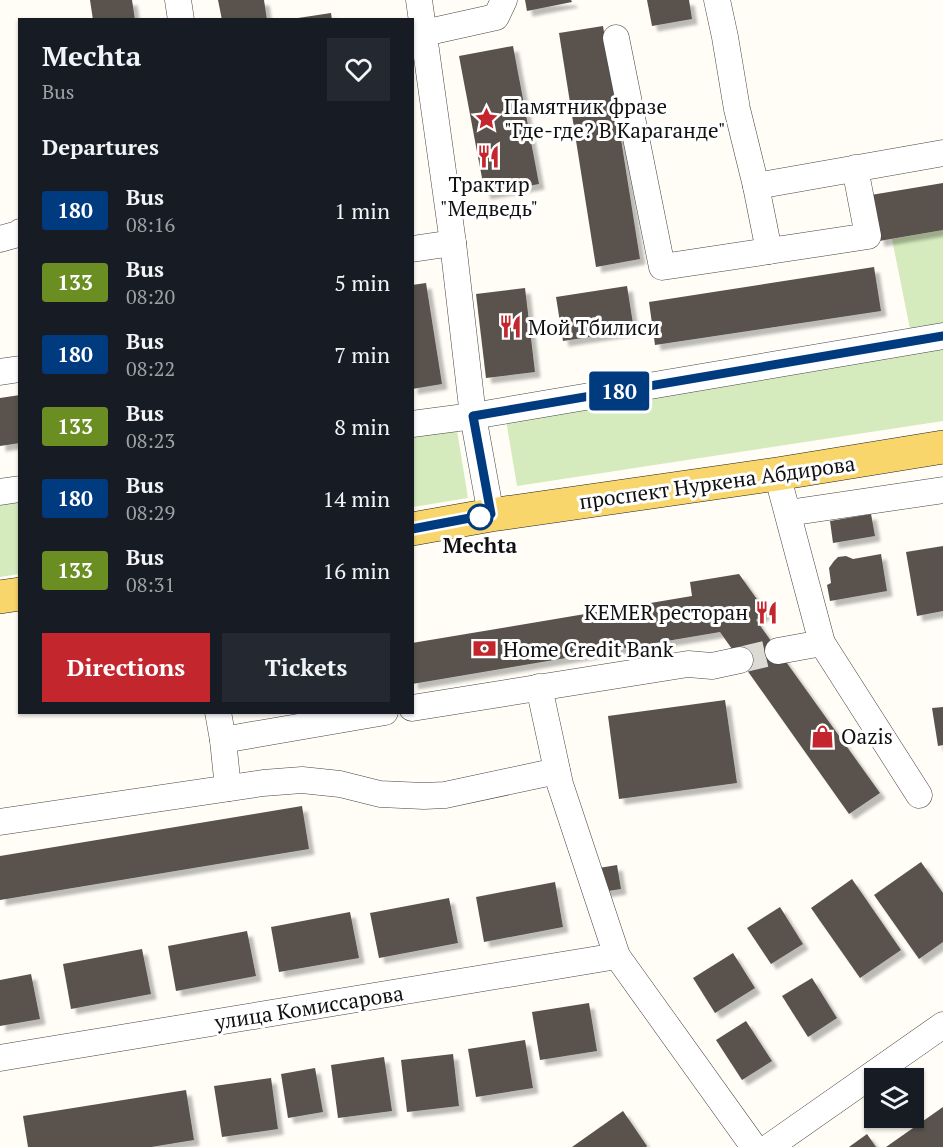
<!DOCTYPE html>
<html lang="en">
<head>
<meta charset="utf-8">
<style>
	:root { --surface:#171b24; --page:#242831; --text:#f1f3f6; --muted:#9ea1a6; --accent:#c4262e }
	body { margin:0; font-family:"PT Serif",serif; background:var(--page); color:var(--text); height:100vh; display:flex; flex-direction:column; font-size:22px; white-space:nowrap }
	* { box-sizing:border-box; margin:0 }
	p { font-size:20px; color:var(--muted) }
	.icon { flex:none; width:33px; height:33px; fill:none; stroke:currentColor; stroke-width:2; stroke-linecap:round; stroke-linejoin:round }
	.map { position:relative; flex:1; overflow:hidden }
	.side { position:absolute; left:18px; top:18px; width:396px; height:696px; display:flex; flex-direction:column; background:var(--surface); border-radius:0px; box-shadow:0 2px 4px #0004 }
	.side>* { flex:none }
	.badge { padding:0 12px; border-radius:4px; font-size:21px; line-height:39px }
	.buttons { position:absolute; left:864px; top:1068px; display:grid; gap:12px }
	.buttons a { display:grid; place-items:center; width:60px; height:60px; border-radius:0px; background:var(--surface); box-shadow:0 2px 4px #0004; font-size:30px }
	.map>.badge { position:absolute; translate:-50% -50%; box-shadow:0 0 0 3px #fff }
	h2 { padding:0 24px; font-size:22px; line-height:54px }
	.round { display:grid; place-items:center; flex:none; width:63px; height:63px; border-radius:0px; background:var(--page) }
	.summary { display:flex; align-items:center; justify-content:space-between; height:102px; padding:0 24px }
	h1 { font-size:28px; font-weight:700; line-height:45px }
	.primary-button { display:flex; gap:12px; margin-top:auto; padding:12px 24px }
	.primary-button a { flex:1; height:69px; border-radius:0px; background:var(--accent); color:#fff; font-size:24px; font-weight:700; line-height:69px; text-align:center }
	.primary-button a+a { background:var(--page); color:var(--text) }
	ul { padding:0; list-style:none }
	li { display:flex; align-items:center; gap:18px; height:72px; padding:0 24px }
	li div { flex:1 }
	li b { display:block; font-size:22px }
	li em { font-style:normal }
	li .badge { min-width:66px; font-weight:700; text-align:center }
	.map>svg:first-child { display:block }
</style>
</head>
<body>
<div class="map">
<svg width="943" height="1147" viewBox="0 0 943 1147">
	<defs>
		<filter id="shadow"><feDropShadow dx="5.5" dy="5.5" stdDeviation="1.5" flood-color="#0004"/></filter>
	</defs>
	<rect width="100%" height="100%" fill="#fffdf5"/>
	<!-- green -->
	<g fill="#d5ebbd">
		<polygon points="943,230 943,324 910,329 892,239"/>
		<polygon points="943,348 943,421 517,486 506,420"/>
		<polygon points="455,418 468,498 413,507 413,425"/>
		<polygon points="19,490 19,574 0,577 0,493"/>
	</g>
	<!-- building -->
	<g fill="#5a524d" filter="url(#shadow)">
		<polygon points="90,0 132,0 135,20 93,20"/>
		<polygon points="218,0 264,0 267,20 222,20"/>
		<polygon points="525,0 571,0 572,2 527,11"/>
		<polygon points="647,0 689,0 692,19 652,26"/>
		<polygon points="331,13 332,20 298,20 298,18"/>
		<polygon points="603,26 640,259 596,267 559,33"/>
		<polygon points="513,46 539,184 485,194 459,56"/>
		<polygon points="943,183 943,230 879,241 871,195"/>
		<polygon points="874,267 881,311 655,345 649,302"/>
		<polygon points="426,283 442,384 412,389 412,285"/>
		<polygon points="627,286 634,330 563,341 556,297"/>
		<polygon points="525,288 535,372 486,378 476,294"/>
		<polygon points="20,395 20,443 0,446 0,398"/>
		<polygon points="871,514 875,536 833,543 830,521"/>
		<polygon points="943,546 943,611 917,616 906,552"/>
		<polygon points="881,554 887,591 830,601 827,585 831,583 829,568 834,561 838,557 846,556 853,559"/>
		<polygon points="739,574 766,612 756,620 880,793 849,814 720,632 412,684 412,643 692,596 690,582"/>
		<polygon points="725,700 737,783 619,799 608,716"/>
		<polygon points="943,707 943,745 938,746 932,708"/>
		<polygon points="302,806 309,849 0,900 0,856"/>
		<polygon points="921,862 943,893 943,942 919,959 874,895"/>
		<polygon points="617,865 621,889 602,892 599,868"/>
		<polygon points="852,879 901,950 860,978 811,908"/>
		<polygon points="555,882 563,927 484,942 476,897"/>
		<polygon points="449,898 458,943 379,958 370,913"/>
		<polygon points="780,907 803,944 771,964 747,928"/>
		<polygon points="350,912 359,958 279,972 271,927"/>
		<polygon points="247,931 256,976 176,991 168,946"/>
		<polygon points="142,949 151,994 71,1009 63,964"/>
		<polygon points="733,953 755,988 715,1013 693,978"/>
		<polygon points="31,974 40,1019 0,1026 0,980"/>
		<polygon points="812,978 837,1018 808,1037 782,996"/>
		<polygon points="589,1003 597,1051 540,1060 532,1012"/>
		<polygon points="746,1021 772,1061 742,1080 716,1040"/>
		<polygon points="525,1040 533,1088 476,1097 468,1049"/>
		<polygon points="453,1054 459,1106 407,1112 401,1060"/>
		<polygon points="384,1057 392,1111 338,1118 331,1065"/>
		<polygon points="315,1068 323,1112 288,1118 281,1074"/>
		<polygon points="271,1078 278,1129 222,1137 214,1086"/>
		<polygon points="186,1090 194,1140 151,1147 28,1147 23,1116"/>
		<polygon points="943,1107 943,1147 886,1147"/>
		<polygon points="623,1111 647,1146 646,1147 572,1147"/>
		<polygon points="867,1134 876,1147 849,1147"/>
	</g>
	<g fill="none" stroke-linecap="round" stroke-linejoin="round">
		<!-- minor-tunnel -->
		<polyline stroke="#dbdad3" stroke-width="26" stroke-dasharray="26 13" stroke-linecap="butt" points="740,660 778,651"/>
		<defs>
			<g id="minor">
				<polyline points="178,0 181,20"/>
				<polyline points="419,0 453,243 473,416 491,515"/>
				<polyline points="717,0 725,37 737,109 756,186"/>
				<polyline points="424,33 496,17 504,0"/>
				<polyline points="616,38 662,267 769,251"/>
				<polyline points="855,168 868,236 769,251 756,186 943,153"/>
				<polyline points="0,239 18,234 20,232"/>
				<polyline points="412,249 453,243"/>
				<polyline points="0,372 20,369"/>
				<polyline points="412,424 473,416 943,336"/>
				<polyline points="777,474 822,643 778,651"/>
				<polyline points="0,492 20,489"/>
				<polyline points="788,513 943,490"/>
				<polyline points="822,643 919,795"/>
				<polyline points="539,687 560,784 617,956 754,1147"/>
				<polyline points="412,708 688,664 712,666 740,660"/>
				<polyline points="218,712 223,740 385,712"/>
				<polyline points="223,740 228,788"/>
				<polyline points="0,822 263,783 302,780 340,784 380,794 424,796 445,795 557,771"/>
				<polyline points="0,1058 617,956"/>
				<polyline points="769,1147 943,1025"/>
			</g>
			<g id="major">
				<polyline points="412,529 491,515 777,474 943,447"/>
				<polyline points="0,597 20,594"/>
			</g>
		</defs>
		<!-- minor casing -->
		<use href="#minor" stroke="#444" stroke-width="27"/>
		<!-- major casing -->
		<use href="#major" stroke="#222" stroke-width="34"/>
		<!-- minor -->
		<use href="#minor" stroke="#fff" stroke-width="26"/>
		<!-- major -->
		<use href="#major" stroke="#f9d66b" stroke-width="33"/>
	</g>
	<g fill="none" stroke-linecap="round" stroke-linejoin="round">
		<defs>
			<polyline id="line" points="412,529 491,514 473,416 943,336"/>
		</defs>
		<!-- line casing -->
		<use href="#line" stroke="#fff" stroke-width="14"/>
		<!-- line -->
		<use href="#line" stroke="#003b80" stroke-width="9"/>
	</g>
	<!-- icons -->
	<defs>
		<symbol id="sight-bare" viewBox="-9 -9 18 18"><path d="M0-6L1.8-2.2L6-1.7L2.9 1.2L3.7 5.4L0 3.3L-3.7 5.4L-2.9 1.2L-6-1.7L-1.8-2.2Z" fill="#c4262e" stroke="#fff" stroke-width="2.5" paint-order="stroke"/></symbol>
		<symbol id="restaurant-bare" viewBox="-9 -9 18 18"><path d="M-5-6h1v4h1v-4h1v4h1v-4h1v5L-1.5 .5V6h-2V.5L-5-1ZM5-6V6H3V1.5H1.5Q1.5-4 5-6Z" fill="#c4262e" stroke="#fff" stroke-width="2.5" paint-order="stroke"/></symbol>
		<symbol id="bank-bare" viewBox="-9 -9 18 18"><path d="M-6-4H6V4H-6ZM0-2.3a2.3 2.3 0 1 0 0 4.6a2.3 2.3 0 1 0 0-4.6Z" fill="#c4262e" stroke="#fff" stroke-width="2.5" paint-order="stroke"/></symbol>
		<symbol id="shop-bare" viewBox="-9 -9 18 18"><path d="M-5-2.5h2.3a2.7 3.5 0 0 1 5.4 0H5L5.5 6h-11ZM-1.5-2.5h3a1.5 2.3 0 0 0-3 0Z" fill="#c4262e" stroke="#fff" stroke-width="2.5" paint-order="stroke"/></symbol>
	</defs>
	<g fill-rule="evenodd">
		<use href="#sight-bare" x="470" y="102" width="33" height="33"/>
		<use href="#restaurant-bare" x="472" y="140" width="33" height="33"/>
		<use href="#restaurant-bare" x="494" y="310" width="33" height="33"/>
		<use href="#restaurant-bare" x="750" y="596" width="33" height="33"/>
		<use href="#bank-bare" x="468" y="632" width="33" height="33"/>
		<use href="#shop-bare" x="806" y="720" width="33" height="33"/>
	</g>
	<!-- markers -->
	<circle fill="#fff" stroke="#003b80" stroke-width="3" cx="480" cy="517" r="12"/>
	<g text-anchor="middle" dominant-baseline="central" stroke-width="6" stroke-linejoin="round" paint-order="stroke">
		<!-- poi labels -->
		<g font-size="21" fill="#111" stroke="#fff" text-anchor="start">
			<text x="504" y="106">Памятник фразе<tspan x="504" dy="24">"Где-где? В Караганде"</tspan></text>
			<text x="489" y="184" text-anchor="middle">Трактир<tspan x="489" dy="24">"Медведь"</tspan></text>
			<text x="528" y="327">Мой Тбилиси</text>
			<text x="748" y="612" text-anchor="end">KEMER ресторан</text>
			<text x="503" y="649">Home Credit Bank</text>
			<text x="841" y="736">Oazis</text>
		</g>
		<!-- street labels -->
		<g font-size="21" fill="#111" stroke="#fff">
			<text transform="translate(717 482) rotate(-8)">проспект Нуркена Абдирова</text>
			<text transform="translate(309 1007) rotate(-9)">улица Комиссарова</text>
		</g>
		<!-- stop labels -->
		<g font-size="21" font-weight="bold" fill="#111" stroke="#fff">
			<text x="480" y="545">Mechta</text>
		</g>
	</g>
</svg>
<div class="buttons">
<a><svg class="icon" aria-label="layers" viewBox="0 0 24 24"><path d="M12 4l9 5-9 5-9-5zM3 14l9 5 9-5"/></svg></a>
</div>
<b class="badge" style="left:619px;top:391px;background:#003b80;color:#fff">180</b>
<section class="side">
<div class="summary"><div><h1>Mechta</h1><p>Bus</p></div><a class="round"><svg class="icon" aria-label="heart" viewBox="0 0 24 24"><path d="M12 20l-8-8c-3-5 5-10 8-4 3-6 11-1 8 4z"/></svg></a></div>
<h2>Departures</h2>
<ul>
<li><span class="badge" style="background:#003b80;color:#fff">180</span><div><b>Bus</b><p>08:16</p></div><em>1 min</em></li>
<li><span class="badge" style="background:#6b8e23;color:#fff">133</span><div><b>Bus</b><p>08:20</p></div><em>5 min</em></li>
<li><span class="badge" style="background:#003b80;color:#fff">180</span><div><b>Bus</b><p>08:22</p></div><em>7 min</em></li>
<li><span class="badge" style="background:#6b8e23;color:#fff">133</span><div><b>Bus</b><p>08:23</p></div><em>8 min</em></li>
<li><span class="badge" style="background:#003b80;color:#fff">180</span><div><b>Bus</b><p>08:29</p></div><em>14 min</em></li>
<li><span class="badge" style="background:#6b8e23;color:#fff">133</span><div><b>Bus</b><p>08:31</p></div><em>16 min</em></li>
</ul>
<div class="primary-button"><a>Directions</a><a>Tickets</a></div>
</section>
</div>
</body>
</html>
